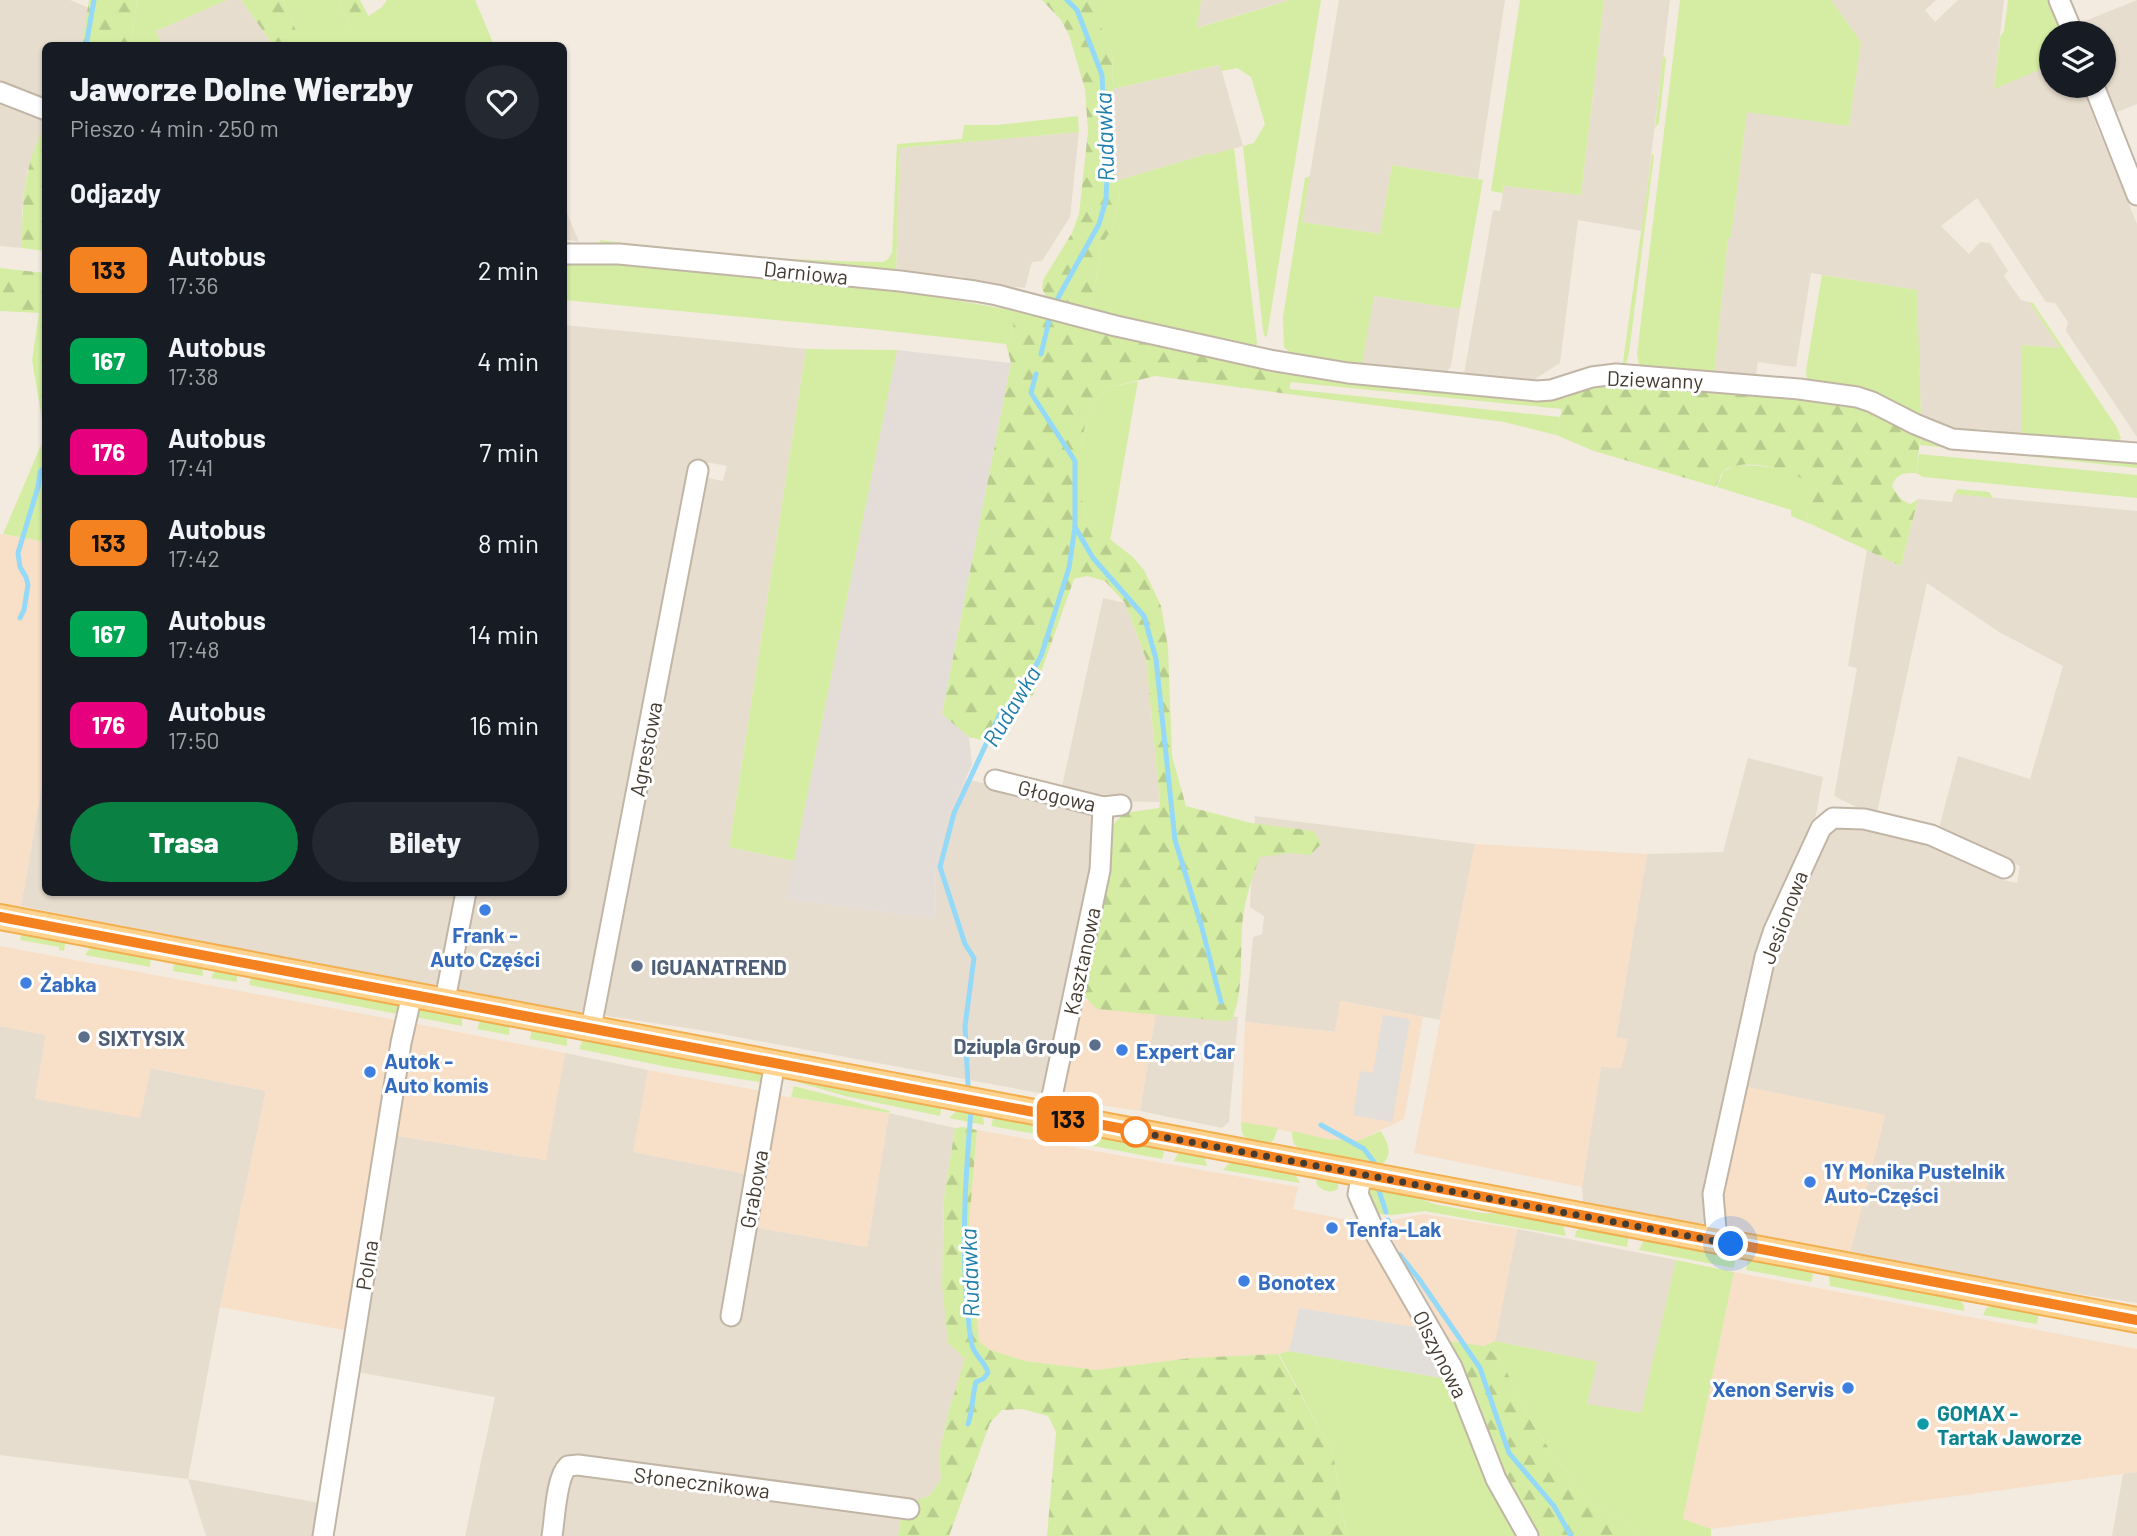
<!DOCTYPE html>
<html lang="pl">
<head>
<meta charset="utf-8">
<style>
	:root { --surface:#171b24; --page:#242831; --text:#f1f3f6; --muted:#9ea1a6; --accent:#0b8043 }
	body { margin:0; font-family:Barlow,sans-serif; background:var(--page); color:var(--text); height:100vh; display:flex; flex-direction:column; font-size:26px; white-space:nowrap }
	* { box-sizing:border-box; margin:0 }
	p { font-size:23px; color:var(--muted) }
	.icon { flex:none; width:38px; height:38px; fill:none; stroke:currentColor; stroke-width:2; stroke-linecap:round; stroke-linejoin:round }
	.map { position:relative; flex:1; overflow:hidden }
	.sheet { position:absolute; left:42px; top:42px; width:525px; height:854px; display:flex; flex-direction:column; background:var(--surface); border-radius:10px; box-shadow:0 2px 5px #0004 }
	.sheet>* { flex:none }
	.badge { padding:0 14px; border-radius:10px; font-size:24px; line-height:46px }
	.fabs { position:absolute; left:2039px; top:21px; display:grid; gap:14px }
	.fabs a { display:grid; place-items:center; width:77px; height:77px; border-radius:50%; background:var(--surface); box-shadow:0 2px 5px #0004; font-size:35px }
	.you { position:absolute; width:35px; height:35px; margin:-18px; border:5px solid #fff; border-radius:50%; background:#1a73e8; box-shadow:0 0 0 10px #1a73e833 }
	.map>.badge { position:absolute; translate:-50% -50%; box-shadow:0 0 0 4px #fff }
	h2 { padding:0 28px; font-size:26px; line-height:63px }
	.round { display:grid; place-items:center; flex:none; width:74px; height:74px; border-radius:37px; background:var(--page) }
	.headline { display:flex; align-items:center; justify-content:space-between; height:119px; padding:0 28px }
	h1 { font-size:33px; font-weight:800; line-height:52px }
	.button { display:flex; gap:14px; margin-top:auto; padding:14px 28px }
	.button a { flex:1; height:80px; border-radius:42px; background:var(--accent); color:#fff; font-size:28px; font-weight:800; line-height:80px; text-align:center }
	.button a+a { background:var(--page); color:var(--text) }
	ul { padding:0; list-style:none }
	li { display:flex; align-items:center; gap:21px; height:91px; padding:0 28px }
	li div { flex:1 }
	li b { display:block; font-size:26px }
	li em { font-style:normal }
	li .badge { min-width:77px; font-weight:700; text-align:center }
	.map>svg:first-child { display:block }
</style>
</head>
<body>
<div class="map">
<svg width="2137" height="1536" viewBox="0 0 2137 1536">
	<defs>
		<pattern id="forest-firs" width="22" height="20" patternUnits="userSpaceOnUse" patternTransform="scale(1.75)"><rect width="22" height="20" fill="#d4eda3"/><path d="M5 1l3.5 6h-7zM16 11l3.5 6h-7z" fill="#b7cc8d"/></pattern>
	</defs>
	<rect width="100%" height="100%" fill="#f3ebe0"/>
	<!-- residential -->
	<g fill="#e7ddce">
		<polygon points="0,0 70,0 89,8 82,45 46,46 45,103 0,87"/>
		<polygon points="227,0 241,0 273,45 161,45 156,31"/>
		<polygon points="1201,0 1290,0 1196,28"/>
		<polygon points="1339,0 1505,0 1478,179 1392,165 1380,234 1302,222"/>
		<polygon points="1604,0 1670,0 1642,231 1578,220 1560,363 1532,381 1464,374 1493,210 1500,211 1504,186 1581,195"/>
		<polygon points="1831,0 1936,0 1925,10 1935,22 1958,0 2004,0 1994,88 2051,65 2051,86 2082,86 2097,127 2137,224 2137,437 2066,331 2068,322 2055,303 2046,302 1977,198 1941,226 1969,254 1980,242 1990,243 2008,271 2004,276 2021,300 2029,302 2060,348 2021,345 2021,436 2003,435 2001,431 1977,429 1976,434 1921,417 1916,290 1811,273 1796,367 1758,362 1755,380 1714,376 1728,237 1731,237 1747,111 1849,126 1861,42"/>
		<polygon points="2137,0 2137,104 2115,113 2104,86 2104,33 2084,33 2080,23"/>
		<polygon points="1220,65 1243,146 1211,155 1210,153 1116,181 1107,149 1113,89"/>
		<polygon points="0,100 45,118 45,126 27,171 22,211 22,248 0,246"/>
		<polygon points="1079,132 1070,217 1042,261 1032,262 1025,288 967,282 964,277 942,275 938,278 896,274 900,148"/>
		<polygon points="564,206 577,237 579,242 564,239"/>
		<polygon points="1373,296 1460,309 1451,366 1447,372 1443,376 1361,370"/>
		<polygon points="564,325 806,349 729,847 794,861 787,899 936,919 935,868 949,814 966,779 1100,812 1096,870 1048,1089 1039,1093 700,1030 607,1016 602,1011 703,477 723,481 727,466 695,460 590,1003 586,1009 580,1012 457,991 454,985 469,893 564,892 564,391 567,373 564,372"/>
		<polygon points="1954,494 2137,511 2137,1303 2002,1282 1850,1253 1885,1115 1741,1086 1762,983 1823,836 1833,826 1860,827 1930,842 1999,871 2003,880 2017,883 2020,866 1938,832 1958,756 2030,779 2063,666 1999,632 1927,583 1876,817 1834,796 1857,668 1848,666 1867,549 1901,566 1918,499 1952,502"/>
		<polygon points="1103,598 1125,603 1146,659 1160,802 1100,801 1061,791"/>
		<polygon points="1748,758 1823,777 1814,825 1770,926 1709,1219 1702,1224 1583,1202 1582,1187 1601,1066 1621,1068 1627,1040 1616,1037 1647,854 1723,852"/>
		<polygon points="45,766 46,892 460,893 441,981 433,986 21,906"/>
		<polygon points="1255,816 1475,844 1440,1020 1341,1001 1335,1032 1245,1022 1253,937 1262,934 1264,916 1250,907"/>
		<polygon points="1156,1011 1238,1017 1229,1122 1222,1128 1140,1111"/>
		<polygon points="0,1026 46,1035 35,1099 150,1068 266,1091 220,1307 188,1479 320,1503 315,1536 206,1536 188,1479 0,1455"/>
		<polygon points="565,1053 648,1070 634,1152 747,1174 754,1227 867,1247 889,1113 955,1128 944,1198 942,1284 966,1359 949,1410 939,1454 941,1479 930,1495 911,1503 575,1459 547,1536 465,1536 495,1397 352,1371 392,1135 545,1160"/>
		<polygon points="1517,1229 1676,1260 1642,1413 1587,1405 1596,1362 1495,1341"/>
		<polygon points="571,1472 902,1513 898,1536 557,1536"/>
		<polygon points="2137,1472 2137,1536 2112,1536 2123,1474"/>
	</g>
	<!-- commercial -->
	<g fill="#f8dfc8">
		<polygon points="0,534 45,542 45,766 21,906 0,905"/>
		<polygon points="1475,844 1647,854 1616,1037 1628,1039 1621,1068 1601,1067 1582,1187 1414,1153"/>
		<polygon points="0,946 401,1021 349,1331 220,1307 266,1091 151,1068 140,1118 35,1099 46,1035 0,1026"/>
		<polygon points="1078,999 1156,1011 1140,1111 1067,1100 1060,1091"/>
		<polygon points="1340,1001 1423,1017 1404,1119 1358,1141 1327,1139 1241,1122 1245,1022 1335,1032"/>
		<polygon points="412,1023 565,1053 546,1160 392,1135"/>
		<polygon points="648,1070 761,1091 747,1174 633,1152"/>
		<polygon points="1741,1086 1885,1115 1850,1253 1723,1228 1718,1214"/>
		<polygon points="776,1095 889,1113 867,1247 754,1227"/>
		<polygon points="977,1130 1298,1187 1293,1209 1363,1223 1420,1328 1299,1308 1289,1351 1278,1354 1191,1358 1096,1370 1025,1361 990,1350 979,1341 969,1224"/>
		<polygon points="1424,1214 1517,1229 1495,1341 1484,1346 1450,1341 1383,1222"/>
		<polygon points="1734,1272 2137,1349 2137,1472 1711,1529 1683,1519"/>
	</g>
	<!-- industrial -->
	<polygon fill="#e4dcd6" points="897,350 1011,363 942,714 969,737 972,765 949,814 935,868 936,919 786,899"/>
	<!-- green -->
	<g fill="#d4eda3">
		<polygon points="137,0 227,0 156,31 161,45 131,46"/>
		<polygon points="283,0 338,0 351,28 382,7 387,0 475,0 494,45 276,46 281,45 297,33"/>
		<polygon points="1088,0 1201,0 1197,28 1290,0 1321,0 1267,336 1265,337 1263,331 1243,146 1254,143 1265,124 1251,77 1237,68 1222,71 1219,65 1113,89 1112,52"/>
		<polygon points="1520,0 1604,0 1581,195 1504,186 1503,193 1491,191"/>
		<polygon points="1680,0 1831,0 1861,42 1849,126 1747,112 1731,238 1728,238 1714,376 1640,370 1637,354"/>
		<polygon points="2008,0 2053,0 2064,33 2051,33 2051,65 1994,89 2000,37 2004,31"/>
		<polygon points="1663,55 1666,59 1659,123 1655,128"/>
		<path d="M1078 116 1079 132 900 148 896 273 601 245 600 240C694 253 788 261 883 262L888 259 892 253 897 144 962 139 964 125H997Z"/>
		<polygon points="1234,148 1257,343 1254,350 1090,313 1102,244 1112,229 1120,193 1116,181 1210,153 1211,155"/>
		<polygon points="1652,153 1654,156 1629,353 1627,361 1622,369"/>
		<polygon points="1392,165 1483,180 1460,309 1374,296 1361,370 1296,358 1284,347 1283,317 1305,178 1310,176 1302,222 1380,234"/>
		<path d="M564 258 904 291 1010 310C1015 322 1015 333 1006 344L870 329 564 300Z"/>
		<polygon points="1822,275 1917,290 1921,417 1976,434 1976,437 1807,382 1806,370"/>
		<polygon points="2029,302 2033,303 2116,426 2121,438 2114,446 2021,439 2021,345 2060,348"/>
		<polygon points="806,349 897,350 794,861 729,847"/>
		<polygon points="1294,369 1566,391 1562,409 1290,382"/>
		<polygon points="1138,381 1110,541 1089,523 1081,497 1081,447 1087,414 1107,388"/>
		<polygon points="1289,389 1560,417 1556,435 1504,422 1288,394"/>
		<polygon points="1921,432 2137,460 2137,468 1920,445"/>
		<polygon points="44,438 45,542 3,534"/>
		<polygon points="1919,454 2137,475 2137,498 1923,477 1916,473"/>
		<path d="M1735 465C1759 466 1808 465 1816 495L1809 504 1806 516 1813 525 1791 516V510L1717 487 1723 472Z"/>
		<polygon points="1958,489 1989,492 1993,498 1954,494"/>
		<polygon points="22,933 63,939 65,944 64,951 59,950 59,947 20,940"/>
		<polygon points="93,943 151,956 150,967 85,955"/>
		<polygon points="178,959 202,963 203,976 173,971 174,963"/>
		<polygon points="217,967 237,970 237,982 211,978"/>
		<polygon points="251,976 401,1004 402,1015 249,985"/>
		<polygon points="421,1004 462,1012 462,1026 415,1017"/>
		<polygon points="482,1016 510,1021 509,1035 477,1029"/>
		<polygon points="532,1028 567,1036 567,1046 530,1039"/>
		<polygon points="585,1035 764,1072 764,1083 668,1067 579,1049"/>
		<polygon points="798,1078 942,1103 940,1116 845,1096 797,1082"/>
		<polygon points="794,1086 890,1111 889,1113 791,1097"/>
		<polygon points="961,1107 983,1115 984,1125 949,1118"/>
		<polygon points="994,1116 1073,1130 1073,1141 991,1126"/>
		<path d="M1241 1122 1278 1128 1274 1139 1270 1143C1251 1142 1241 1143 1241 1122Z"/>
		<path d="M1292 1131 1327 1139 1358 1141 1381 1131C1388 1144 1394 1155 1381 1165L1303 1150C1293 1146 1292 1141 1292 1131Z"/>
		<polygon points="1086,1134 1161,1145 1164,1153 1162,1159 1083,1144"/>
		<polygon points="1183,1150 1204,1155 1207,1166 1174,1161 1178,1153"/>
		<polygon points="1231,1161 1289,1170 1295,1174 1300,1183 1223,1170"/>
		<path d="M1318 1176 1338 1182V1189C1330 1194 1321 1191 1316 1183Z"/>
		<polygon points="1367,1187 1407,1193 1434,1204 1482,1213 1525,1214 1558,1222 1563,1225 1566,1236 1424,1211 1393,1215 1374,1214 1364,1191"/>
		<polygon points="1583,1226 1629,1235 1627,1247 1575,1237 1576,1231"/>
		<polygon points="1645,1238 1732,1255 1735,1260 1734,1268 1639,1250"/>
		<polygon points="1753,1259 1810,1269 1813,1275 1811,1282 1746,1270 1748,1261"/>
		<polygon points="1676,1260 1734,1272 1683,1519 1711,1529 1711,1536 1637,1536 1625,1522 1587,1499 1539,1435 1499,1357 1484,1346 1495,1341 1597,1362 1587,1404 1641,1413"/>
		<polygon points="1832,1274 1959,1298 1964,1306 1964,1311 1830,1286 1829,1277"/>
		<polygon points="1993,1305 2039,1311 2037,1324 1983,1315 1986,1308"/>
		<polygon points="1289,1351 1447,1379 1521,1536 1346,1536 1333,1453 1279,1354"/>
	</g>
	<!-- forest -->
	<g fill="url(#forest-firs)">
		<polygon points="89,0 137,0 131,45 82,45"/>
		<path d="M241 0H283L297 33C290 41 284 45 273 45Z"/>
		<polygon points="338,0 360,0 369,17 351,28"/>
		<polygon points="1042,0 1089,0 1112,52 1113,89 1107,149 1120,193 1112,229 1102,244 1090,313 1047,298 1042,289 1043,280 1072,233 1079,214 1088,131 1085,89 1069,35 1061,20"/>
		<path d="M45 126V251L22 248C22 203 23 166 45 126Z"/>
		<polygon points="0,268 45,273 45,438 32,360 39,313 0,311"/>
		<path d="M1010 310 1294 369 1288 394 1155 376 1107 388 1087 414 1081 447V497L1089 523 1133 557 1144 570 1161 606 1168 647 1172 756 1186 806 1251 823 1314 831 1321 844 1310 855 1290 853 1260 857C1251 880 1244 902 1242 927 1240 958 1244 990 1232 1020L1223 1021 1097 1009 1083 995 1107 831 1124 813 1159 808 1160 802 1146 659 1125 603 1105 581 1087 576 1074 579 1033 695 1016 712 1009 733 990 742 969 737 942 714 1011 363 1006 344C1015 333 1015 322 1010 310Z"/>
		<path d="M1600 381 1856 402 1921 432 1916 473C1903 473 1897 473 1892 486 1897 495 1902 502 1911 504L1918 499 1901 566 1813 525 1806 516 1809 504 1816 495C1810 469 1737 455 1723 472 1720 475 1718 483 1716 487L1594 451 1556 435 1566 391Z"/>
		<polygon points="963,1127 977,1130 969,1224 979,1341 990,1350 1025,1361 1096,1370 1191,1358 1278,1354 1333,1453 1346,1536 1047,1536 1056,1432 1048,1416 1022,1409 1002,1410 990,1423 949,1536 898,1536 902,1513 911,1503 930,1495 941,1479 939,1454 949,1410 965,1359 948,1343 942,1284 944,1198 955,1128"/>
		<polygon points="1450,1341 1484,1346 1499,1357 1539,1435 1587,1499 1625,1522 1637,1536 1535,1536 1504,1477 1463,1369"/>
	</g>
	<!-- parking -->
	<g fill="#e2deda">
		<polygon points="1383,1015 1410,1019 1392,1122 1353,1115 1360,1071 1373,1073"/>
		<polygon points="1299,1308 1420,1328 1447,1379 1289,1351"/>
	</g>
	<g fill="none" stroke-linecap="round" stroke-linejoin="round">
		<!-- stream -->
		<g stroke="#94daf8" stroke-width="5">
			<polyline points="86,46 94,0"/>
			<polyline points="1041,354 1049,321 1059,296 1099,224 1106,200 1107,176 1102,75 1077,10 1067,0"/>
			<polyline points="1075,527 1093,558 1144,616 1156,659 1175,840 1202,928 1221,1002"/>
			<polyline points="20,618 24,610 28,585 26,577 20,567 18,553 38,487 40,472 46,466"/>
			<polyline points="968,1085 965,1026 974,958 965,944 940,867 954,813 1000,714 1020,695 1041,656 1069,568 1075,527 1075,461 1031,393 1036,374"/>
			<polyline points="1321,1125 1364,1149 1374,1162"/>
			<polyline points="1378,1188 1386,1212"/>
			<polyline points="1388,1220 1392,1233"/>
			<polyline points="1400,1255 1419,1279 1480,1368 1509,1453 1554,1506 1571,1536"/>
			<path d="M968 1424C973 1410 972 1396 976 1382L983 1379 988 1373C986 1362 975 1357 972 1345 968 1328 968 1309 966 1291 962 1231 966 1171 971 1111"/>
		</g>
		<defs>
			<g id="minor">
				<polyline points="2059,0 2073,33"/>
				<polyline points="2094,86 2137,195"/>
				<polyline points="0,92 46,110"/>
				<polyline points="564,254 619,254 900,281 975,291 997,295 1116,326 1270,360 1348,373 1537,391 1551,390 1592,377 1616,374 1799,389 1857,397 1872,402 1915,424 1952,439 2137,453"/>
				<polyline points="995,780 1103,807 1121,805"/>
				<polyline points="445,1000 466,892"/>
				<polyline points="591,1028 698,470"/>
				<polyline points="1048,1115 1100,870 1103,807"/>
				<polyline points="1362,1173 1358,1194 1377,1237 1452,1367 1496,1479 1528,1536"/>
				<polyline points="1717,1241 1713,1194 1765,957 1774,930 1821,828 1833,818 1864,819 1931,835 2004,868"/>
				<polyline points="731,1316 775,1062"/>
				<polyline points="323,1536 401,1043 412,994"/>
				<path d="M552 1536C555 1518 556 1477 568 1466L578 1465 909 1509"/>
			</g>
			<polyline id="major" points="0,917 2137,1320"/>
		</defs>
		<!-- minor casing -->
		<use href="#minor" stroke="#c1b5a5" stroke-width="23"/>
		<!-- major casing -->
		<use href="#major" stroke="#f1af50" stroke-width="28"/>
		<!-- minor -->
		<use href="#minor" stroke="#fff" stroke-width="19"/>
		<!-- major -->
		<use href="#major" stroke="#ffd28d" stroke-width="24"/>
	</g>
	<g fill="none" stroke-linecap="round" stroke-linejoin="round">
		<defs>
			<polyline id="line" points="0,917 2137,1320"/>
		</defs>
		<!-- line casing -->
		<use href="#line" stroke="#fff" stroke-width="16"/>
		<!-- line -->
		<use href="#line" stroke="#f58220" stroke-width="10"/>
		<!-- walk -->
		<polyline stroke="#443b31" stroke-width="7" stroke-dasharray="0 12.6" points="1136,1132 1127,1130 1731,1244"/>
	</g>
	<!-- markers -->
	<g fill="#3f7fe0" stroke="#fff" stroke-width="2.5">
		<circle cx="485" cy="910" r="7"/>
		<circle cx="26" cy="983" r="7"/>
		<circle cx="1122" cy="1050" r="7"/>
		<circle cx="370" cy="1072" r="7"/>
		<circle cx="1810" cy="1182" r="7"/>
		<circle cx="1332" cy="1228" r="7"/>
		<circle cx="1244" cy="1281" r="7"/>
		<circle cx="1848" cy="1388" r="7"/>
	</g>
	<g fill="#5c6f8a" stroke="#fff" stroke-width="2.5">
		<circle cx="637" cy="966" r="7"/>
		<circle cx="84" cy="1037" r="7"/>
		<circle cx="1095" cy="1045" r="7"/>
	</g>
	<circle fill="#fff" stroke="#f58220" stroke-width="3.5" cx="1136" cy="1132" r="14"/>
	<circle fill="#0f9aa8" stroke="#fff" stroke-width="2.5" cx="1923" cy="1424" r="7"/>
	<g text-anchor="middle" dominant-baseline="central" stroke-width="6" stroke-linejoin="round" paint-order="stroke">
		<!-- street labels -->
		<g font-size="21" fill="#443b31" stroke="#fff">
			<text transform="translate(806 272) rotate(6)">Darniowa</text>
			<text transform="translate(1655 379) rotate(2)">Dziewanny</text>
			<text transform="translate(645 749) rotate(-79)">Agrestowa</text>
			<text transform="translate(1057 795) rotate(13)">Głogowa</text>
			<text transform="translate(1783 917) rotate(-69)">Jesionowa</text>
			<text transform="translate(1081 961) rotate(-78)">Kasztanowa</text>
			<text transform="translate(753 1189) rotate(-80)">Grabowa</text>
			<text transform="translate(366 1265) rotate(-81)">Polna</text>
			<text transform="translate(1441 1354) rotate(63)">Olszynowa</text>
			<text transform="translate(702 1482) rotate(7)">Słonecznikowa</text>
		</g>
		<!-- shop labels -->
		<g font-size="21" font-weight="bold" fill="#366cbe" stroke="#fff" text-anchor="start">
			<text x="485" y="934" text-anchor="middle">Frank -<tspan x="485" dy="24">Auto Części</tspan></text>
			<text x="40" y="983">Żabka</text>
			<text x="1136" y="1050">Expert Car</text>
			<text x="384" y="1060">Autok -<tspan x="384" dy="24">Auto komis</tspan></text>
			<text x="1824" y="1170">1Y Monika Pustelnik<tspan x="1824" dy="24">Auto-Części</tspan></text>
			<text x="1346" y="1228">Tenfa-Lak</text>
			<text x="1258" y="1281">Bonotex</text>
			<text x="1834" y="1388" text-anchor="end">Xenon Servis</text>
		</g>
		<!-- service labels -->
		<g font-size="21" font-weight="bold" fill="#4e5e75" stroke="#fff" text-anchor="start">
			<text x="651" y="966">IGUANATREND</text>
			<text x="98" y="1037">SIXTYSIX</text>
			<text x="1081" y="1045" text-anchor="end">Dziupla Group</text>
		</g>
		<!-- culture labels -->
		<g font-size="21" font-weight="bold" fill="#0d838f" stroke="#fff" text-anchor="start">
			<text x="1937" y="1412">GOMAX -<tspan x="1937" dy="24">Tartak Jaworze</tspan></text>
		</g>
		<!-- water labels -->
		<g font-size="23" font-style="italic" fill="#1e7eaa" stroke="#fff">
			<text transform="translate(1104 137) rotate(-92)">Rudawka</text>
			<text transform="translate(1011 706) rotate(-59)">Rudawka</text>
			<text transform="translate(969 1273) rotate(-92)">Rudawka</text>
		</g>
	</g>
</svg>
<div class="fabs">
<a><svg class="icon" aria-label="layers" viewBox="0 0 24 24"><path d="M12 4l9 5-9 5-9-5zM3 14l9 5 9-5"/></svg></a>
</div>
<div class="you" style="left:1731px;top:1244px"></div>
<b class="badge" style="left:1068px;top:1119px;background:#f58220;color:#111">133</b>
<section class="sheet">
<div class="headline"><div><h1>Jaworze Dolne Wierzby</h1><p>Pieszo · 4 min · 250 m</p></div><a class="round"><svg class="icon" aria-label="heart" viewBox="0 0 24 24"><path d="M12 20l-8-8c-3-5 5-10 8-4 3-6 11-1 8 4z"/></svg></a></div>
<h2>Odjazdy</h2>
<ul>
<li><span class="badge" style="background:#f58220;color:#111">133</span><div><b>Autobus</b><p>17:36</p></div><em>2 min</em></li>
<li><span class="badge" style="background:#00a651;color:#fff">167</span><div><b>Autobus</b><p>17:38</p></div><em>4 min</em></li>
<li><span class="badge" style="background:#e6007e;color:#fff">176</span><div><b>Autobus</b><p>17:41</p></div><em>7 min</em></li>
<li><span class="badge" style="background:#f58220;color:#111">133</span><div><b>Autobus</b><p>17:42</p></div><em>8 min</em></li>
<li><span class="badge" style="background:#00a651;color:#fff">167</span><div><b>Autobus</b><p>17:48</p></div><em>14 min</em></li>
<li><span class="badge" style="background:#e6007e;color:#fff">176</span><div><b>Autobus</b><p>17:50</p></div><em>16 min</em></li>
</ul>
<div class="button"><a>Trasa</a><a>Bilety</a></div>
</section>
</div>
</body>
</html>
